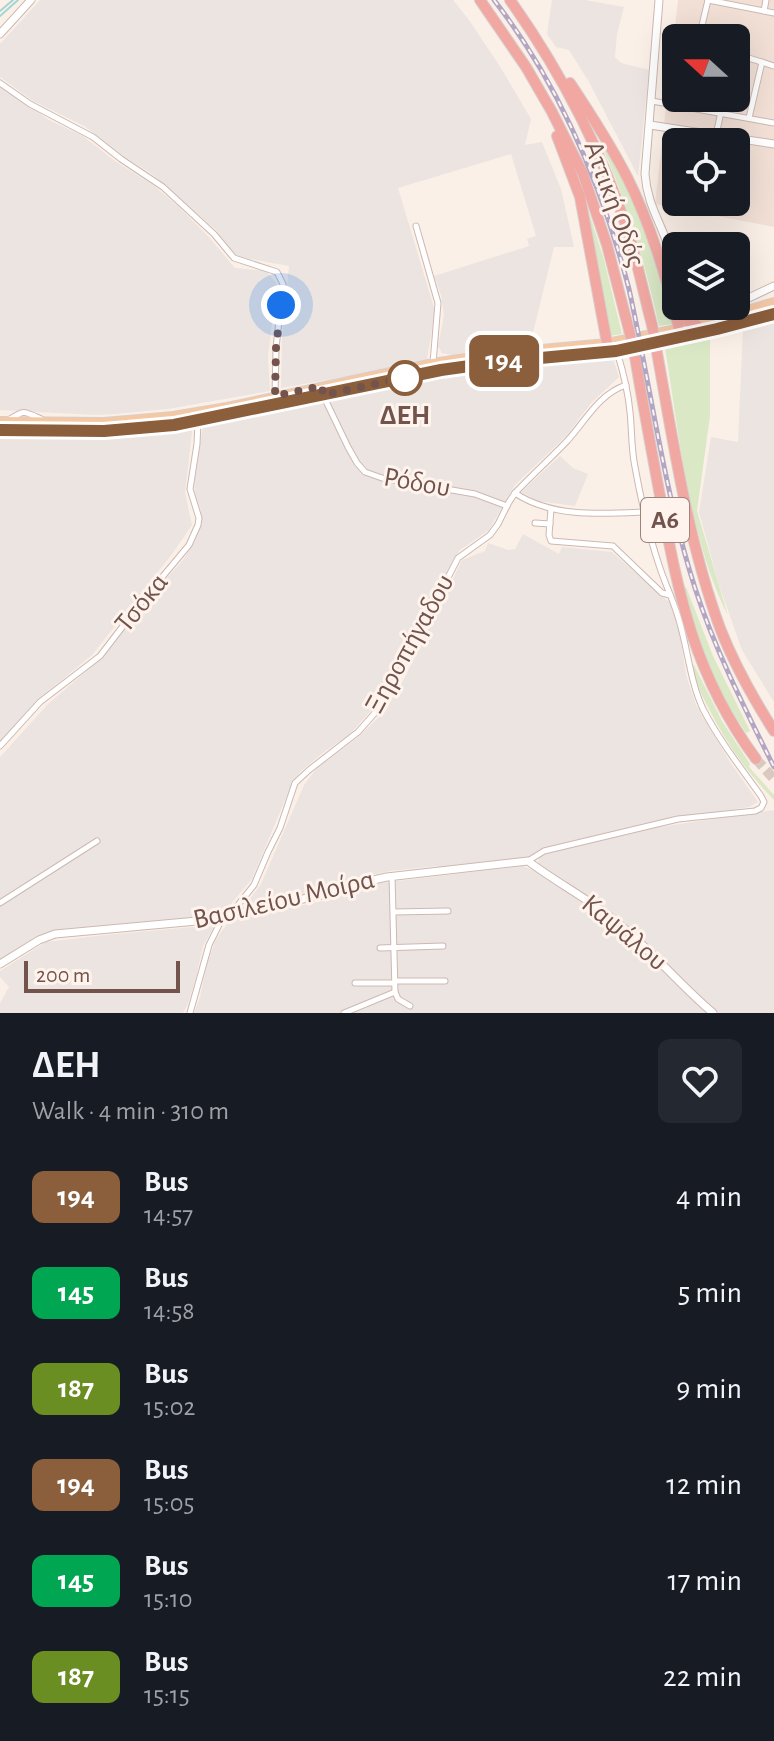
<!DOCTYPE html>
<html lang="en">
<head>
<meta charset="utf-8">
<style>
	:root { --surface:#171b24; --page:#242831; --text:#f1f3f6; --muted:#9ea1a6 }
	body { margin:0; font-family:"Alegreya Sans",sans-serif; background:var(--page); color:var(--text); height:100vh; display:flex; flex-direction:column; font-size:30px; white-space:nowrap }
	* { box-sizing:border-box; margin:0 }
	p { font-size:26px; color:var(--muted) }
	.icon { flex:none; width:44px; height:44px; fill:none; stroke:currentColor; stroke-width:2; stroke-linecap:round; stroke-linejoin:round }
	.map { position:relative; height:1013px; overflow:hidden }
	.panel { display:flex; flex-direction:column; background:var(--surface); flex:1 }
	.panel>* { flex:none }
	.badge { padding:0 16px; border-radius:12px; font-size:28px; line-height:52px }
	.needle { width:52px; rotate:291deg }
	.controls { position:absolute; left:662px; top:24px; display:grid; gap:16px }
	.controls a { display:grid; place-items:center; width:88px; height:88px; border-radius:12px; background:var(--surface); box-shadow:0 8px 32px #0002; font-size:40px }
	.scale { position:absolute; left:24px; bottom:20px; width:156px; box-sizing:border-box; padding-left:8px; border:4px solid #73544d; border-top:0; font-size:22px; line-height:28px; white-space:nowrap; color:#73544d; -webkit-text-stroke:6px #fef4ed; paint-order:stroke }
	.you { position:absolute; width:40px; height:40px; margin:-20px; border:6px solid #fff; border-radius:50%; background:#1a73e8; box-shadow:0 0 0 12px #1a73e833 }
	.map>.badge { position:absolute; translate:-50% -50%; box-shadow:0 0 0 4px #fff }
	.round { display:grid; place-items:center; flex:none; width:84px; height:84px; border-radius:12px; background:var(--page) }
	.headline { display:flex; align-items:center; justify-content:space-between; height:136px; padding:0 32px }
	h1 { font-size:38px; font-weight:700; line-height:60px }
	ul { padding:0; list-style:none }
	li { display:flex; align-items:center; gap:24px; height:96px; padding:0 32px }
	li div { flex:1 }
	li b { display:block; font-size:30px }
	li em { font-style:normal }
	li .badge { min-width:88px; font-weight:700; text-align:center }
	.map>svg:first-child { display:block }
</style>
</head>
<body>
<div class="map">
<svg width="774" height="1013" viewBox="0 0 774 1013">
	<rect width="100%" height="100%" fill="#fbf0e7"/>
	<!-- residential -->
	<path fill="#f2e0d6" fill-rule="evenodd" d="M678 0H774V227L655 204ZM676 38H736V98H676ZM676 142H736V202H676Z"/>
	<!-- industrial -->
	<g fill="#ece4e0">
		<polygon points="40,0 453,0 469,20 501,68 531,119 525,145 542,142 561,189 574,247 554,247 531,341 452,355 442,353 438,346 444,315 441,295 434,276 529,246 527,239 536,236 511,154 398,188 435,311 427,359 361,374 281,388 282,337 289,266 239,257 231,250 216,230 152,174 123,156 84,126 33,101 0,77 0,44"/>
		<polygon points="552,0 585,0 624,7 617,34 615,57 621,63 649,70 638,176 589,82 569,50 556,47 547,34"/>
		<polygon points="0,86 49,120 83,136 115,161 153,185 178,206 208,236 235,268 266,271 277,284 268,356 270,391 168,409 116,414 96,415 0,410"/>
		<polygon points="774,320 774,702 742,650 719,585 699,512 711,437 738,442 743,328"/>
		<polygon points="612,355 619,377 591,403 567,435 515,485 489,530 460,550 454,559 432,602 377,704 349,735 324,752 301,771 293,781 252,879 225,911 190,919 63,929 38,938 0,962 0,757 48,704 103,657 146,601 183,560 194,543 200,526 201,511 195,494 194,480 204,420 263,413 315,401 347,388"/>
		<polygon points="193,423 185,493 192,525 172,554 92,655 36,701 0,744 0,435 113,435"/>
		<polygon points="560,456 573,468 588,474 575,506 538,501 521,492"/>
		<polygon points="523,534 559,554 562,547 612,552 670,603 680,634 686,675 696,705 730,762 758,802 749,807 651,823 542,849 529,857 435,870 437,866 390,871 361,877 331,889 306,896 242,910 261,884 304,785 316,769 357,738 378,718 401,685 462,560 485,551 488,543 508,550 515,549"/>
		<polygon points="774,810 774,1013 719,1013 694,993 622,920 538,864 539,858 545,853 646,829"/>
		<polygon points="522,866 537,871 614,926 668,971 707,1013 194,1013 200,997 207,963 216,939 230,920 323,901 350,889 381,883"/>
		<polygon points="215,925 203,946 196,978 188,1004 183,1013 0,1013 0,1003 9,987 0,977 0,971 46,942 105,935"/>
	</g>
	<!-- green -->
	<g fill="#dae8c6">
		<path d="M595 131 616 165 642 221 674 324 659 326C644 259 625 194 595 131Z"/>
		<polygon points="586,203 604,260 622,334 609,336 584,204"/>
		<path d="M710 339V416L697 511 728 616C689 538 679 433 665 348Z"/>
		<path d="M686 587 713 656 750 731 746 733C738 721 730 708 722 695 704 662 694 624 683 588Z"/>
		<path d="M693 665H694L722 721 750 764 749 767 774 795V800C747 772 725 742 708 707 701 693 694 680 693 665Z"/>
	</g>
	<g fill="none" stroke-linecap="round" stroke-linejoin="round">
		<!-- stream -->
		<g stroke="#a3d5d4" stroke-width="2">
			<polyline points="0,11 13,0"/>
			<polyline points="0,16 18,0"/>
		</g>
		<!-- motorway-tunnel -->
		<polyline stroke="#d9c9c0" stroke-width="10" stroke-dasharray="10 5" stroke-linecap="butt" points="756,759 774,779"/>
		<defs>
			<g id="minor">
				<polyline points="708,0 774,13"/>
				<polyline points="764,11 766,0"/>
				<polyline points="699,38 708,0"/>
				<polyline points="736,54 774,66"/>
				<polyline points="0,83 30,104 93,137 121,159 163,187 214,234 234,258 277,272 283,284 276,348 275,396"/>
				<polyline points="652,101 774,123"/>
				<polyline points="749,118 762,62"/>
				<polyline points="716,135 724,98"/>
				<polyline points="416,226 438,303 433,363"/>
				<polyline points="323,395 348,447 357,463 365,472 382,478 475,494 507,506"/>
				<path d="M7 421C24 410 22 410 41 419"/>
				<path d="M515 493C552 518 603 514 645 512"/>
				<polyline points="551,509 549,535 551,541 613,546 662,593 670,595"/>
				<polyline points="535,523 550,524"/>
				<polyline points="0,746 40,702 100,656 143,600 189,545 198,525 199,518 190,489 197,444 198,421"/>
				<path d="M528 861 544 851 678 819 755 811 761 808 764 802 761 796C741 768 719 740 703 709 690 681 688 650 679 620 674 602 666 586 660 568 649 536 641 500 635 467 631 448 632 430 630 412 628 391 623 371 617 352"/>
				<polyline points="392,876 395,992 398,999 410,1006"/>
				<polyline points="0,903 97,841"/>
				<polyline points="394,912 448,911"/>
				<polyline points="380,948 443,946"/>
				<polyline points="396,981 445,981"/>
				<polyline points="355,983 394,983"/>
				<path d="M190 1013 209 945 220 923 238 905 254 885 268 852 280 828 295 783 309 770 358 732 374 714 395 681 458 558 490 535 498 524 509 502 515 493C532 475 551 458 568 440 586 420 599 394 626 385"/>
				<polyline points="344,1013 395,992"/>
			</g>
			<g id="tertiary">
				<path d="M659 0 645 174C647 201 657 216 666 240 671 254 673 269 676 283"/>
				<polyline points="0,34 31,0"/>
				<polyline points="650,125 774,144"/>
				<polyline points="736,304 774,286"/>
				<polyline points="691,306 708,312 732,306"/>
				<path d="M0 964 39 940 55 934 208 920 330 893 355 884 387 877 528 861C557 883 591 900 619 924 653 952 680 985 713 1013"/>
			</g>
			<g id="primary">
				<polyline points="0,421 104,422 173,416 227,407 433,363 497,353 607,343 697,325 774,302"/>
				<polyline points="0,430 104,431 174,425 441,370 498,362 616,351 717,329 774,314"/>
			</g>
			<g id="motorway">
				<polyline points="480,0 526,67 552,112 583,174 607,245 629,330"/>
				<path d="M510 0C561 72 602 151 629 235 638 265 644 295 652 325"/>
				<path d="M570 83C590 113 610 144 627 177 651 225 666 277 679 329L677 334 672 339"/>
				<polyline points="557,136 580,197 607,343"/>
				<polyline points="675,312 684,320 697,325"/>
				<path d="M656 347C673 440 687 538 720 628 734 664 753 698 774 731"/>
				<path d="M634 351C642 399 651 448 660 496 679 597 694 675 756 759"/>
			</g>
		</defs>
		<!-- minor casing -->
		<use href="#minor" stroke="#ceb8b1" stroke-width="7"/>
		<!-- tertiary casing -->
		<use href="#tertiary" stroke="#ceb8b1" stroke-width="9"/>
		<!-- primary casing -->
		<use href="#primary" stroke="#d8cfcd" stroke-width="10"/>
		<!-- motorway casing -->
		<use href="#motorway" stroke="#d8cfcd" stroke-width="12"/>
		<!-- minor -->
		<use href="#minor" stroke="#fff" stroke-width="5"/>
		<!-- tertiary -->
		<use href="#tertiary" stroke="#fff" stroke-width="7"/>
		<!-- primary -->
		<use href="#primary" stroke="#f5c8a4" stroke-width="8"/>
		<!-- motorway -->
		<use href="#motorway" stroke="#f1a8a2" stroke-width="10"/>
		<defs>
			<path id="rail" d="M494 0C560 85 602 186 629 289 651 389 664 491 695 588 715 650 745 709 774 767"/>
		</defs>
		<!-- rail casing -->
		<use href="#rail" stroke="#b1a6c4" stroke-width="5"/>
		<!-- rail -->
		<use href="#rail" stroke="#fef4ed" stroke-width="2" stroke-dasharray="6" stroke-linecap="butt"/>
		<defs>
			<g id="motorway-bridge">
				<polyline points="652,325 656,347"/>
				<polyline points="629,330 634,351"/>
			</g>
		</defs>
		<!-- motorway-bridge casing -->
		<use href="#motorway-bridge" stroke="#d8cfcd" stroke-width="12" stroke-linecap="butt"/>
		<!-- motorway-bridge -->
		<use href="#motorway-bridge" stroke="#f1a8a2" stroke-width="10"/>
	</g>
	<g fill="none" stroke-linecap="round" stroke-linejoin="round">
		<defs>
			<polyline id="line" points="0,430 104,431 174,425 441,370 498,362 616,351 717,329 774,314"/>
		</defs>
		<!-- line casing -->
		<use href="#line" stroke="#fff" stroke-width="18"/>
		<!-- line -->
		<use href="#line" stroke="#8b5e3c" stroke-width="12"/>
		<!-- walk -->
		<polyline stroke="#73544d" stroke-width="8" stroke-dasharray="0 14.4" points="281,305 276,348 275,396 322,386 323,395 408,377 405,378"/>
	</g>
	<!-- markers -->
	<circle fill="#fff" stroke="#8b5e3c" stroke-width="4" cx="405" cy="378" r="16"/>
	<g text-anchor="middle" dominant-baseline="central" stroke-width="6" stroke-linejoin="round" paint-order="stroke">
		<!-- shield labels -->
		<rect fill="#fef4ed" stroke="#9d847d" stroke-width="2" x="641" y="498" width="48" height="44" rx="6"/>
		<g font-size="26" font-weight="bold" fill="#73544d">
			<text x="665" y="520">Α6</text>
		</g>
		<!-- street labels -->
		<g font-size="28" fill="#73544d" stroke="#fef4ed">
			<text transform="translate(614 204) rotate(70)">Αττική Οδός</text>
			<text transform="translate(417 483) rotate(10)">Ρόδου</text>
			<text transform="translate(142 603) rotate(-51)">Τσόκα</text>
			<text transform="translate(410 644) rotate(-61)">Ξηροπήγαδου</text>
			<text transform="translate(284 900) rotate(-13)">Βασιλείου Μοίρα</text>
			<text transform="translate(624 933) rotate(40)">Καψάλου</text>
		</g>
		<!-- stop labels -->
		<g font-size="28" font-weight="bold" fill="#73544d" stroke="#fef4ed">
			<text x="405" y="416">ΔΕΗ</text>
		</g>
	</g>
</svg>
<div class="controls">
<a><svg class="needle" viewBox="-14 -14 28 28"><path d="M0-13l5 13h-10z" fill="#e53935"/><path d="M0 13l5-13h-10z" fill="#9ea1a6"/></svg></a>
<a><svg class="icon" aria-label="locate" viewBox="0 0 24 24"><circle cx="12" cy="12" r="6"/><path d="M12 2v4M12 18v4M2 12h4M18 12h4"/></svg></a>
<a><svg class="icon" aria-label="layers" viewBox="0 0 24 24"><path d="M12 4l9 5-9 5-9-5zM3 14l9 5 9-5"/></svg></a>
</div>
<div class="scale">200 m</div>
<div class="you" style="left:281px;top:305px"></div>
<b class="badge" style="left:504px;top:361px;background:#8b5e3c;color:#fff">194</b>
</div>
<section class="panel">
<div class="headline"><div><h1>ΔΕΗ</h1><p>Walk · 4 min · 310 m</p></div><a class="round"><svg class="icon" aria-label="heart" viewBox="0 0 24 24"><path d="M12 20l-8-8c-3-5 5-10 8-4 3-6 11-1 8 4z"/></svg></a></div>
<ul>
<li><span class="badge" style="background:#8b5e3c;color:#fff">194</span><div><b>Bus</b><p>14:57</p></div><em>4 min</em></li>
<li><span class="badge" style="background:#00a651;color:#fff">145</span><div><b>Bus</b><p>14:58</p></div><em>5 min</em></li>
<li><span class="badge" style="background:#6b8e23;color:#fff">187</span><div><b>Bus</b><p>15:02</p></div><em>9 min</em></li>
<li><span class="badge" style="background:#8b5e3c;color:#fff">194</span><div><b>Bus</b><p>15:05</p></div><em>12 min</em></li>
<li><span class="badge" style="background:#00a651;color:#fff">145</span><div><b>Bus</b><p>15:10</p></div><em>17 min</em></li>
<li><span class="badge" style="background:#6b8e23;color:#fff">187</span><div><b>Bus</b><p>15:15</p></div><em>22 min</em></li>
</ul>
</section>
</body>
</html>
